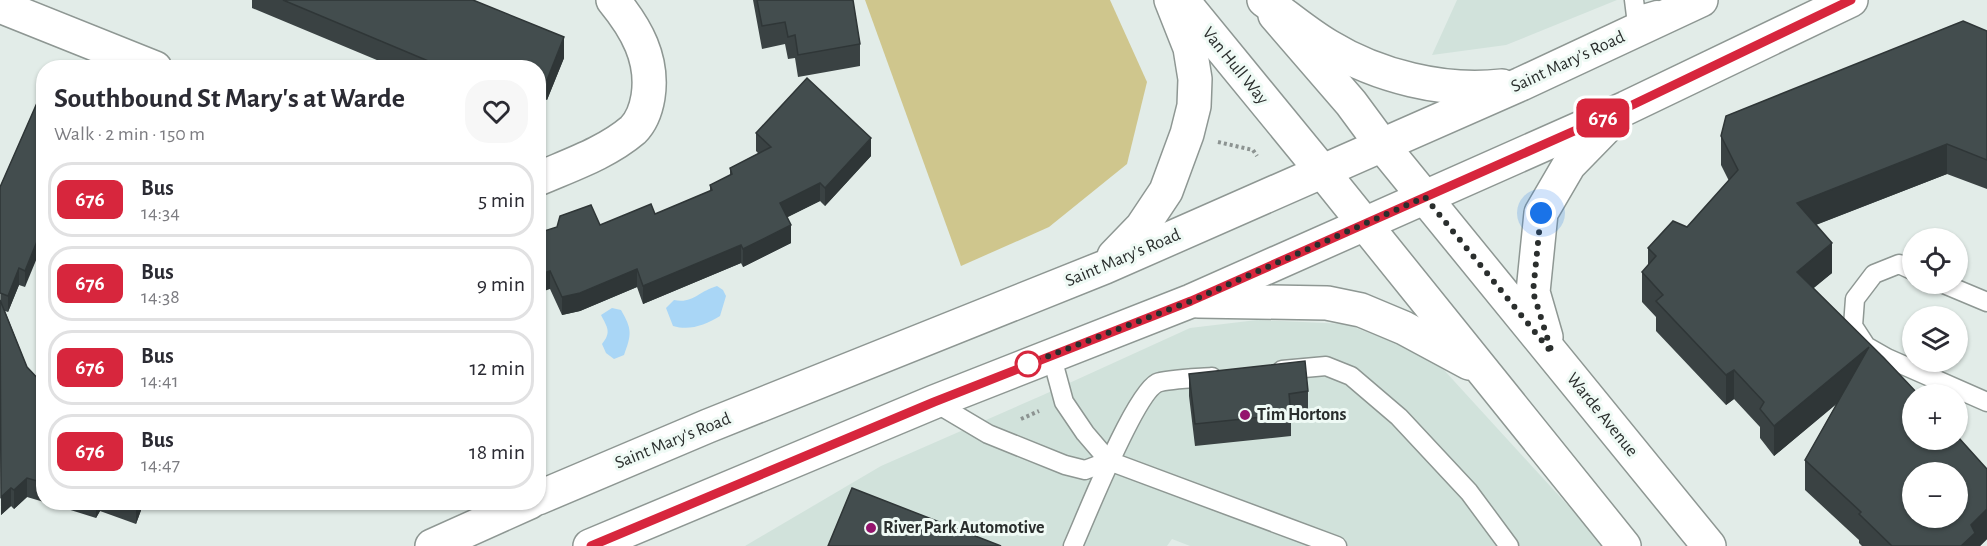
<!DOCTYPE html>
<html lang="en">
<head>
<meta charset="utf-8">
<style>
	:root { --surface:#fff; --page:#f7f7f7; --text:#2b2b33; --muted:#7c7c81; --line:#e1e1e2 }
	body { margin:0; font-family:"Alegreya Sans",sans-serif; background:var(--page); color:var(--text); height:100vh; display:flex; flex-direction:column; font-size:22px; white-space:nowrap }
	* { box-sizing:border-box; margin:0 }
	p { font-size:20px; color:var(--muted) }
	.icon { flex:none; width:33px; height:33px; fill:none; stroke:currentColor; stroke-width:2; stroke-linecap:round; stroke-linejoin:round }
	.map { position:relative; flex:1; overflow:hidden }
	.details { position:absolute; left:36px; top:60px; width:510px; height:450px; display:flex; flex-direction:column; background:var(--surface); border-radius:24px; box-shadow:0 2px 4px #0004 }
	.details>* { flex:none }
	.badge { padding:0 12px; border-radius:9px; font-size:21px; line-height:39px }
	.fabs { position:absolute; left:1902px; top:228px; display:grid; gap:12px }
	.fabs a { display:grid; place-items:center; width:66px; height:66px; border-radius:50%; background:var(--surface); box-shadow:0 2px 4px #0004; font-size:30px }
	.you { position:absolute; width:30px; height:30px; margin:-15px; border:4px solid #fff; border-radius:50%; background:#1a73e8; box-shadow:0 0 0 9px #1a73e833 }
	.map>.badge { position:absolute; translate:-50% -50%; box-shadow:0 0 0 3px #fff }
	.round { display:grid; place-items:center; flex:none; width:63px; height:63px; border-radius:24px; background:var(--page) }
	.summary { display:flex; align-items:center; justify-content:space-between; height:102px; padding:0 18px }
	h1 { font-size:28px; font-weight:600; line-height:45px }
	ul { padding:0; list-style:none }
	li { display:flex; align-items:center; gap:18px; height:75px; margin:0 12px 9px; padding:0 6px; border:3px solid var(--line); border-radius:24px }
	li div { flex:1 }
	li b { display:block; font-size:22px }
	li em { font-style:normal }
	li .badge { min-width:66px; font-weight:700; text-align:center }
	.map>svg:first-child { display:block }
</style>
</head>
<body>
<div class="map">
<svg width="1987" height="546" viewBox="0 0 1987 546">
	<rect width="100%" height="100%" fill="#e2ece8"/>
	<!-- built -->
	<g fill="#d1e2db">
		<polygon points="1457,0 1617,0 1506,45 1432,55"/>
		<polygon points="1257,320 1346,324 1433,358 1605,546 1190,546 1172,539 1167,546 745,546 881,466 1043,395 1190,328"/>
	</g>
	<!-- green -->
	<polygon fill="#cfc68d" points="865,0 1110,0 1147,82 1127,164 1049,227 961,266"/>
	<!-- water -->
	<g fill="#a9d6f6">
		<path d="M717 286 723 290 726 296 720 316C705 325 690 331 673 326L666 308 674 300C693 304 699 291 717 286Z"/>
		<path d="M612 308 621 310C632 329 632 334 624 355L614 359 606 353 602 344C612 332 607 327 601 315Z"/>
	</g>
	<g fill="none" stroke-linecap="round" stroke-linejoin="round">
		<defs>
			<g id="lane">
				<polyline points="1634,0 1636,16 1657,10"/>
				<polyline points="1912,270 1899,264 1874,274 1855,299 1853,326 1866,346 1887,358 1987,402"/>
				<polyline points="1944,284 1987,302"/>
				<polyline points="1051,354 1064,402 1085,433 1109,461 1337,546"/>
				<polyline points="1282,370 1326,366 1351,376 1399,417 1469,492 1509,546"/>
				<polyline points="934,402 988,434 1065,465 1085,470 1109,461"/>
				<path d="M1073 546C1086 517 1134 395 1157 383 1166 379 1201 378 1212 377"/>
			</g>
			<g id="street">
				<polyline points="1182,0 1322,171"/>
				<polyline points="0,6 155,68"/>
				<polyline points="1275,15 1351,103 1382,145"/>
				<path d="M538 179C570 165 606 153 633 130 642 121 646 109 648 97 654 59 636 28 613 0"/>
			</g>
			<g id="secondary">
				<path d="M1264 0C1285 15 1306 33 1328 46 1377 76 1444 93 1502 86"/>
				<polyline points="1382,145 1709,546"/>
				<polyline points="1322,171 1624,546"/>
				<polyline points="1114,256 1142,227 1166,191 1187,134 1194,106 1195,79 1190,48 1171,0"/>
				<polyline points="1198,301 1327,303 1361,310 1404,328 1469,363"/>
				<polyline points="1546,337 1533,292 1541,213 1569,165 1611,122"/>
				<polyline points="538,498 708,426 1105,267 1521,84 1701,0"/>
				<polyline points="432,546 530,502"/>
				<polyline points="590,546 934,402 1191,301 1626,108 1851,0"/>
			</g>
		</defs>
		<!-- lane casing -->
		<use href="#lane" stroke="#8e9793" stroke-width="21"/>
		<!-- street casing -->
		<use href="#street" stroke="#8e9793" stroke-width="36"/>
		<!-- secondary casing -->
		<use href="#secondary" stroke="#8e9793" stroke-width="36"/>
		<!-- path -->
		<g stroke="#8c9391" stroke-width="4" stroke-dasharray="3 3" stroke-linecap="butt">
			<polyline points="1218,142 1253,150 1257,156"/>
			<polyline points="1021,419 1039,411"/>
		</g>
		<!-- lane -->
		<use href="#lane" stroke="#fff" stroke-width="18"/>
		<!-- street -->
		<use href="#street" stroke="#fff" stroke-width="33"/>
		<!-- secondary -->
		<use href="#secondary" stroke="#fff" stroke-width="33"/>
	</g>
	<!-- wall -->
	<g fill="#3a4243">
		<polygon points="252,0 473,0 564,58 547,100 538,97 538,68 396,68 252,8"/>
		<polygon points="753,0 853,0 860,44 860,66 798,77 795,58 788,59 785,44 762,49"/>
		<polygon points="1987,31 1987,189 1947,174 1816,225 1832,273 1813,288 1987,469 1987,539 1980,546 1862,546 1859,543 1859,540 1805,490 1805,460 1837,403 1774,456 1760,438 1760,427 1734,399 1726,405 1656,331 1656,317 1642,302 1642,272 1648,266 1648,248 1687,227 1729,181 1721,165 1721,136"/>
		<polygon points="44,87 25,287 19,285 8,312 5,311 27,367 44,385 44,502 27,497 14,509 11,506 1,515 0,187"/>
		<polygon points="756,133 871,156 825,206 820,201 787,217 791,243 743,267 741,263 643,304 637,287 580,311 562,315 550,289 538,233 600,225 655,214 710,191 710,185 730,175 730,168 759,154 756,151"/>
		<polygon points="1189,374 1308,391 1308,413 1291,415 1291,436 1195,446 1189,396"/>
		<polygon points="45,502 144,502 136,524 100,511 96,518"/>
	</g>
	<!-- shaded-wall -->
	<g fill="#2f3637">
		<polygon points="564,37 564,58 547,100 547,80"/>
		<polygon points="871,138 871,156 825,206 825,188"/>
		<polygon points="1947,144 1947,174 1797,232 1797,203"/>
		<polygon points="820,183 820,201 780,221 780,203"/>
		<polygon points="44,224 44,241 25,287 25,271"/>
		<polygon points="791,225 791,243 743,267 743,249"/>
		<polygon points="1832,243 1832,273 1797,302 1797,272"/>
		<polygon points="741,245 741,263 643,304 643,286"/>
		<polygon points="19,268 19,285 8,312 8,296"/>
		<polygon points="637,269 637,287 580,311 562,315 562,297"/>
		<polygon points="550,271 550,289 538,293 538,275"/>
		<polygon points="1869,347 1869,377 1774,456 1774,426"/>
		<polygon points="1734,370 1734,399 1726,405 1726,375"/>
		<polygon points="27,478 27,497 14,509 14,490"/>
		<polygon points="11,488 11,506 1,515 1,497"/>
		<polygon points="96,502 100,502 100,511 96,518"/>
		<polygon points="137,502 144,502 136,524 136,506"/>
		<polygon points="1987,509 1987,539 1980,546 1961,546 1971,525"/>
	</g>
	<!-- building -->
	<g fill="#434d4e" stroke="#2f3637" stroke-width="1.5" fill-rule="evenodd">
		<polygon points="283,0 473,0 564,37 547,80 538,76 538,68 445,68"/>
		<polygon points="757,0 853,0 860,44 798,55 795,35 788,37 785,22 762,26"/>
		<path d="M1963 21 1987 31V160L1947 144 1797 203 1832 243 1797 272 1884 358 1918 394H1912V440H1958V437L1987 469V509L1971 525 1975 533 1961 546H1892L1859 514 1861 512 1805 460 1869 347 1774 426 1760 409 1764 402 1734 370 1726 375 1656 301 1663 295 1642 272 1656 256 1648 248 1673 221 1687 227 1738 170 1721 136 1726 116ZM1912 472H1958V518H1912Z"/>
		<polygon points="53,64 62,68 52,68"/>
		<polygon points="807,78 871,138 825,188 820,183 780,203 791,225 743,249 741,245 643,286 637,269 580,293 562,297 550,271 538,275 538,233 557,227 560,216 591,205 600,225 651,204 655,214 712,190 710,185 732,174 730,168 771,147 756,133"/>
		<polygon points="44,87 44,224 25,271 19,268 8,296 0,293 0,187"/>
		<polygon points="0,300 27,367 44,385 44,483 27,478 14,490 11,488 1,497"/>
		<polygon points="1305,361 1308,391 1289,394 1291,414 1195,424 1189,374"/>
		<polygon points="852,488 1001,546 828,546"/>
		<polygon points="127,502 137,502 136,506"/>
	</g>
	<g fill="none" stroke-linecap="round" stroke-linejoin="round">
		<defs>
			<polyline id="line" points="591,546 934,402 1191,301 1626,108 1851,0"/>
		</defs>
		<!-- line casing -->
		<use href="#line" stroke="#fff" stroke-width="14"/>
		<!-- line -->
		<use href="#line" stroke="#d7263d" stroke-width="9"/>
		<!-- walk -->
		<polyline stroke="#2a2e2d" stroke-width="6" stroke-dasharray="0 10.8" points="1028,364 1191,301 1425,197 1552,353 1533,292 1541,213"/>
	</g>
	<!-- markers -->
	<circle fill="#fff" stroke="#d7263d" stroke-width="3" cx="1028" cy="364" r="12"/>
	<g fill="#94146d" stroke="#effaf5" stroke-width="2">
		<circle cx="1245" cy="415" r="6"/>
		<circle cx="871" cy="528" r="6"/>
	</g>
	<g text-anchor="middle" dominant-baseline="central" stroke-width="6" stroke-linejoin="round" paint-order="stroke">
		<!-- street labels -->
		<g font-size="18" fill="#2a2e2d" stroke="#effaf5">
			<text transform="translate(1568 62) rotate(-25)">Saint Mary's Road</text>
			<text transform="translate(1235 66) rotate(51)">Van Hull Way</text>
			<text transform="translate(1123 258) rotate(-23)">Saint Mary's Road</text>
			<text transform="translate(1602 415) rotate(51)">Warde Avenue</text>
			<text transform="translate(673 441) rotate(-22)">Saint Mary's Road</text>
		</g>
		<!-- poi labels -->
		<g font-size="18" font-weight="bold" fill="#2a2e2d" stroke="#effaf5" text-anchor="start">
			<text x="1257" y="415">Tim Hortons</text>
			<text x="883" y="528">River Park Automotive</text>
		</g>
	</g>
</svg>
<div class="fabs">
<a><svg class="icon" aria-label="locate" viewBox="0 0 24 24"><circle cx="12" cy="12" r="6"/><path d="M12 2v4M12 18v4M2 12h4M18 12h4"/></svg></a>
<a><svg class="icon" aria-label="layers" viewBox="0 0 24 24"><path d="M12 4l9 5-9 5-9-5zM3 14l9 5 9-5"/></svg></a>
<a>+</a>
<a>−</a>
</div>
<div class="you" style="left:1541px;top:213px"></div>
<b class="badge" style="left:1603px;top:118px;background:#d7263d;color:#fff">676</b>
<section class="details">
<div class="summary"><div><h1>Southbound St Mary's at Warde</h1><p>Walk · 2 min · 150 m</p></div><a class="round"><svg class="icon" aria-label="heart" viewBox="0 0 24 24"><path d="M12 20l-8-8c-3-5 5-10 8-4 3-6 11-1 8 4z"/></svg></a></div>
<ul>
<li><span class="badge" style="background:#d7263d;color:#fff">676</span><div><b>Bus</b><p>14:34</p></div><em>5 min</em></li>
<li><span class="badge" style="background:#d7263d;color:#fff">676</span><div><b>Bus</b><p>14:38</p></div><em>9 min</em></li>
<li><span class="badge" style="background:#d7263d;color:#fff">676</span><div><b>Bus</b><p>14:41</p></div><em>12 min</em></li>
<li><span class="badge" style="background:#d7263d;color:#fff">676</span><div><b>Bus</b><p>14:47</p></div><em>18 min</em></li>
</ul>
</section>
</div>
</body>
</html>
